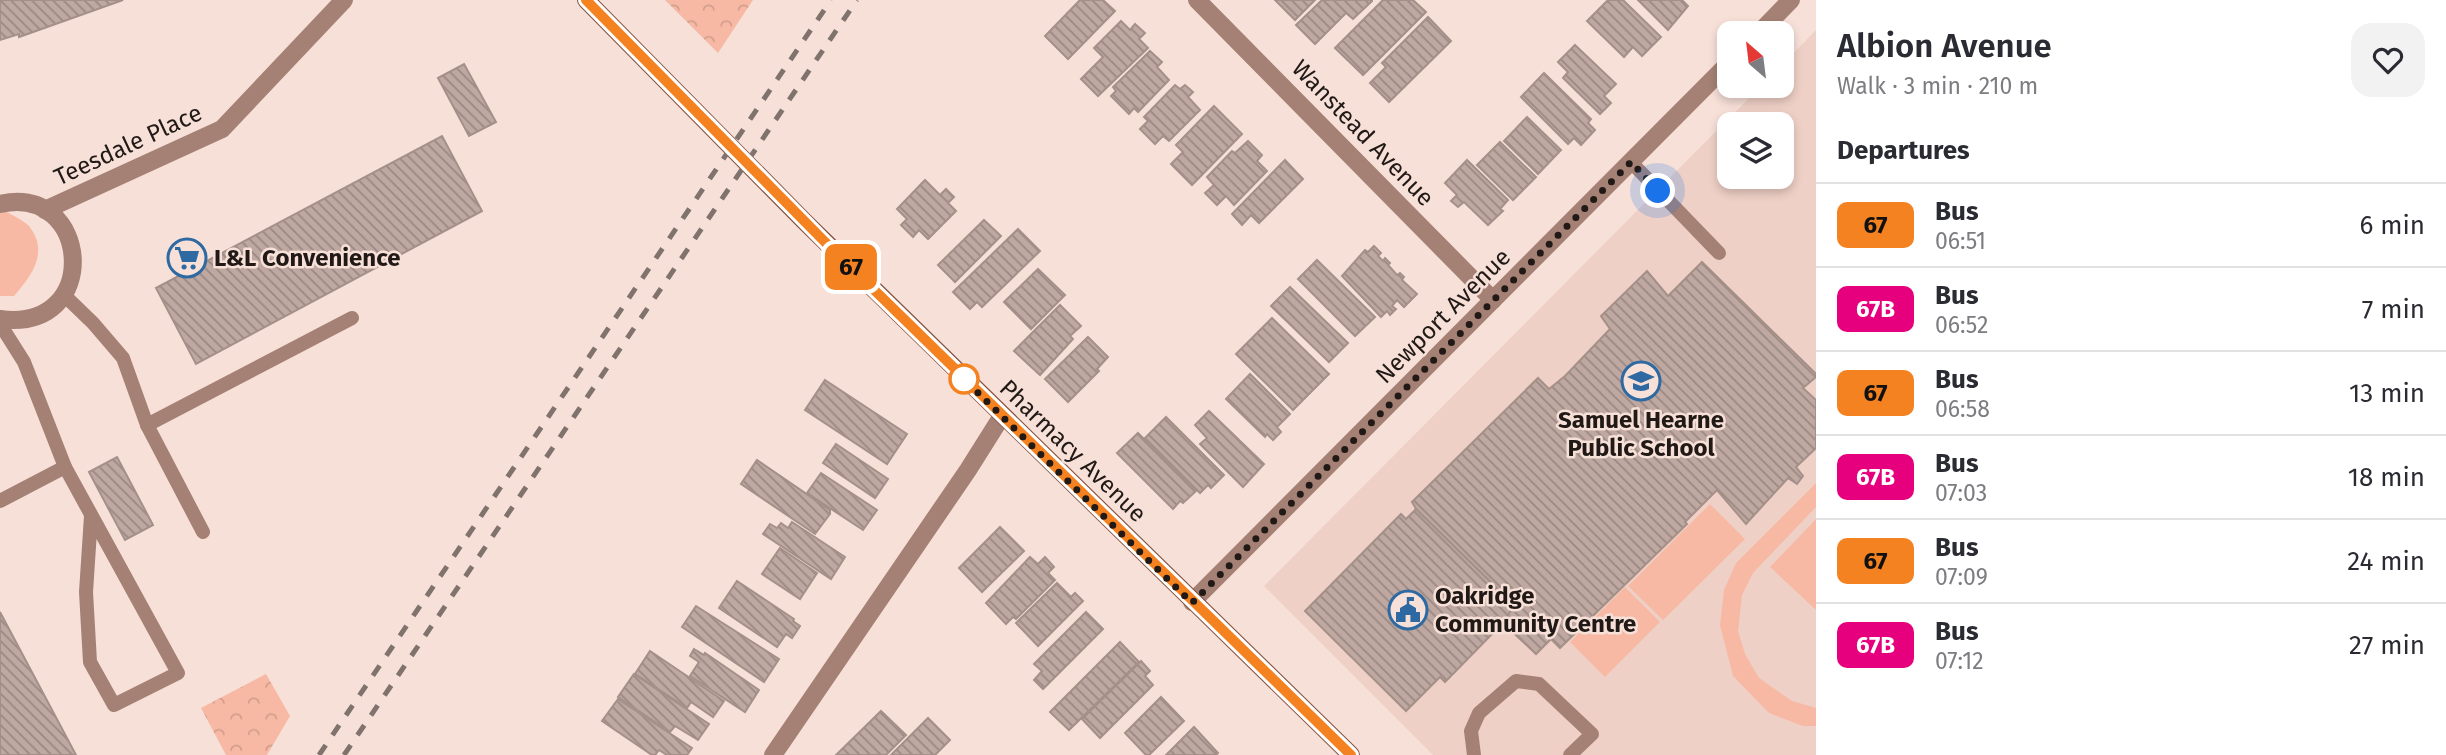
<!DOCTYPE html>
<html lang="en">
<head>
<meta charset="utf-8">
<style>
	:root { --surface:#fff; --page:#f2f2f3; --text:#2b2b33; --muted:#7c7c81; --line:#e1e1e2 }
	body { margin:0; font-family:"Fira Sans",sans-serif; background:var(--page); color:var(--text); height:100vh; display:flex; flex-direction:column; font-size:26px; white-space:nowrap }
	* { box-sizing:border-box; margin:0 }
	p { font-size:23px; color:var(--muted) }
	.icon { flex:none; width:38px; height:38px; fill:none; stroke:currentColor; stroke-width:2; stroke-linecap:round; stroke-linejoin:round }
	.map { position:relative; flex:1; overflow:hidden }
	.drawer { display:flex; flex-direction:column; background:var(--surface); width:630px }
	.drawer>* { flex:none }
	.badge { padding:0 14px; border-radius:10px; font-size:24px; line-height:46px }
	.needle { width:46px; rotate:332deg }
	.tools { position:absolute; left:1717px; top:21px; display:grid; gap:14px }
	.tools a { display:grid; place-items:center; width:77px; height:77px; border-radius:14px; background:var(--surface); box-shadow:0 4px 10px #0003; font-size:35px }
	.you { position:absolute; width:35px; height:35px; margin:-18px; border:5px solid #fff; border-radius:50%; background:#1a73e8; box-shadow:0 0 0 10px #1a73e833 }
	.map>.badge { position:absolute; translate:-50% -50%; box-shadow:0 0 0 4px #fff }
	h2 { padding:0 21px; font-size:26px; line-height:63px }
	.round { display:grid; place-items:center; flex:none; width:74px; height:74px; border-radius:21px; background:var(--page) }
	.overview { display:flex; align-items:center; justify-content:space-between; height:119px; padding:0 21px }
	h1 { font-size:33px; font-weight:600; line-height:52px }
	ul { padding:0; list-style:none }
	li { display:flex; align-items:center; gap:21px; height:84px; padding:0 21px; border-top:2px solid var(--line) }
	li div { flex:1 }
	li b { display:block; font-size:26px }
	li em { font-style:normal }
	li .badge { min-width:77px; font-weight:700; text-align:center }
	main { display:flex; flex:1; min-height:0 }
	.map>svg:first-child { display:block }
</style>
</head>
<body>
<main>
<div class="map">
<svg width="1816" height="755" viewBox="0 0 1816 755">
	<defs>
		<pattern id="park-crowns" width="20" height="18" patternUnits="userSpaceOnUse" patternTransform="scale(1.75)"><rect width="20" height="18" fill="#f7b9a4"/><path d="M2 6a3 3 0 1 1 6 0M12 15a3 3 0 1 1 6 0" fill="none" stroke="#d39e8c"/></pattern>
		<pattern id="building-back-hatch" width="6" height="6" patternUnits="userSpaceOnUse" patternTransform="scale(1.75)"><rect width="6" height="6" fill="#bea8a1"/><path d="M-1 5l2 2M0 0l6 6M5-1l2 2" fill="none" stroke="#9a8882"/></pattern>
	</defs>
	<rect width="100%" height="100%" fill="#f7e0d8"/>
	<!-- built -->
	<path fill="#efd0c6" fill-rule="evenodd" d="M1816 30V755H1433L1264 586 1761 86H1782V65ZM1729 124H1782V177H1729Z"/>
	<!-- green -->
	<g fill="#f7b9a4">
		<path d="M5 211C12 215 23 220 29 226 50 253 31 276 14 296H0V213Z"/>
		<polygon points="1816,483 1816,507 1753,573 1742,595 1738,631 1745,654 1759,678 1792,701 1816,708 1816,726 1803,726 1769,713 1733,676 1720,625 1724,590 1736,563"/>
		<polygon points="1710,504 1745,539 1663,620 1628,586"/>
		<polygon points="1816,519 1816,610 1770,567"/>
		<polygon points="1625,587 1660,622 1605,677 1570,642"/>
	</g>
	<!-- park -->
	<g fill="url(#park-crowns)">
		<polygon points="665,0 753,0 718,53"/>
		<polygon points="266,674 290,716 267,755 226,755 201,708"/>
	</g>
	<!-- building -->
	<g fill="url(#building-back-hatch)" stroke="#a59089" stroke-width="2">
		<polygon points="0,0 123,0 19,37 19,34 0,40"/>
		<polygon points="1080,0 1103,0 1115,11 1068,59 1045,36"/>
		<polygon points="1275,0 1315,0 1295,20"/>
		<polygon points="1322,0 1372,0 1372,1 1353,19 1346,13 1315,44 1296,25"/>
		<polygon points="1383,0 1413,0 1426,12 1363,75 1335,48"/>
		<polygon points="1608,0 1623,0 1661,37 1642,56 1633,47 1624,57 1587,21"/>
		<polygon points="1638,0 1682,0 1688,6 1668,30"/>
		<polygon points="1428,17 1451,41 1389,102 1370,83 1386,67 1382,63"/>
		<polygon points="1121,21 1130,30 1135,24 1145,33 1139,39 1148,48 1098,96 1081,79 1103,57 1094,48"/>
		<polygon points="1575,45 1616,84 1604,96 1611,103 1600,114 1563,78 1568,72 1558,62"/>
		<polygon points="1150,51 1162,62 1157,67 1169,80 1138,112 1134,108 1129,114 1111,96 1116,91 1113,87"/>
		<polygon points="464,64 496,122 469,136 438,78"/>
		<polygon points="1544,73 1591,119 1588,123 1595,130 1581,145 1574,138 1568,144 1521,97"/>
		<polygon points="1175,85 1180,89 1185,85 1193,92 1188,97 1200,110 1169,141 1163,136 1155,144 1140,129 1148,121 1144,117"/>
		<polygon points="1214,106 1242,134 1192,185 1171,164 1183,152 1176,145"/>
		<polygon points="1527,117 1561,150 1538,174 1504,141"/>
		<polygon points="442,136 482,211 196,364 156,288"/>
		<polygon points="1248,141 1262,155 1257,161 1267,171 1234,205 1226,196 1217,205 1205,193 1214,185 1207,177 1232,151 1235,153"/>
		<polygon points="1500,142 1536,177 1513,200 1477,165"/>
		<polygon points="1285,160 1303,179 1259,223 1251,215 1242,225 1232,214"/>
		<polygon points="1467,160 1508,200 1500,209 1503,211 1488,225 1464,202 1458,207 1451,201 1457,195 1445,183"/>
		<polygon points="925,180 940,195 946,189 954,197 948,203 956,211 928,239 919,230 913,237 901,225 907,219 897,209"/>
		<polygon points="984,220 1001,236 955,282 938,265"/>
		<polygon points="1018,229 1040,251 982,307 977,302 970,309 953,292"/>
		<polygon points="1374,246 1381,253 1378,256 1383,261 1385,258 1390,263 1388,265 1397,275 1400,273 1404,277 1402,280 1417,294 1404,307 1397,300 1392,306 1396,309 1390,315 1387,311 1381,317 1342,276 1365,250 1368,252"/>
		<polygon points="1317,260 1375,317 1355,336 1298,279"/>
		<polygon points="1702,262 1816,374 1816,377 1803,388 1816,400 1816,448 1796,467 1803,476 1797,484 1788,478 1746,524 1717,490 1685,522 1687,524 1560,648 1551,639 1536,654 1503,623 1514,605 1416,509 1412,502 1538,378 1549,389 1565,376 1610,329 1601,316 1647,271 1668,296"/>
		<polygon points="1038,269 1065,295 1031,329 1004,302"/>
		<polygon points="1290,287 1348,343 1329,362 1271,306"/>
		<polygon points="1060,305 1081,326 1070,336 1073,339 1040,375 1014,351"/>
		<polygon points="1272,318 1329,374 1293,410 1236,354"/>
		<polygon points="1088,337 1108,357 1097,369 1099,371 1068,402 1045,379"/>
		<polygon points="1250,374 1290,414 1277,427 1281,432 1273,440 1267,434 1265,437 1226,399"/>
		<polygon points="825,380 907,434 887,464 805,410"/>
		<polygon points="1209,411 1264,464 1243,487 1200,444 1207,438 1195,425"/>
		<polygon points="1166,417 1224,475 1211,488 1208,485 1200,493 1145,438"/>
		<polygon points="1138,433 1196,491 1183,503 1180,501 1173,509 1117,453"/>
		<polygon points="836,444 888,479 875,498 823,463"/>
		<polygon points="117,457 153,525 125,540 89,472"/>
		<polygon points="757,460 830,510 830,514 815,534 741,484"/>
		<polygon points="821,473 877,510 863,530 807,493"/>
		<polygon points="1416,509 1514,605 1503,623 1445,682 1440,677 1406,711 1305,611 1401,514 1406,519"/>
		<polygon points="792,522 845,557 831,579 763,534 770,524 777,528 781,523 788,528"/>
		<polygon points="1000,527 1024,551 982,592 959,568"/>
		<polygon points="780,548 817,573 800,599 762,574"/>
		<polygon points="1030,557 1038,564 1045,557 1054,567 1048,573 1055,580 1016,619 1013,617 1006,624 986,603"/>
		<polygon points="737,581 794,619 793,621 800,626 792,638 786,634 777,647 719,608"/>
		<polygon points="1057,583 1071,597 1075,593 1083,601 1038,646 1016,623"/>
		<polygon points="696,606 779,659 764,682 682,627"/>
		<polygon points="0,612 76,755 0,755"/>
		<polygon points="1086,612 1103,629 1043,689 1034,680 1042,671 1034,664"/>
		<polygon points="1120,642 1139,662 1069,730 1050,712"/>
		<polygon points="694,649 704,655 705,653 759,690 745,712 690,676 699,662 690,656"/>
		<polygon points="650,651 724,701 713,717 691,702 687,708 635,674"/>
		<polygon points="1141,661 1150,671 1145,676 1153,685 1100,738 1082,719"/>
		<polygon points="634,674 709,724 698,740 675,726 670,732 618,697"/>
		<polygon points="1161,697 1184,721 1149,755 1146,755 1125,733"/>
		<polygon points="618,699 692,748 687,755 667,755 659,750 655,755 652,755 602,721"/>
		<polygon points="881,711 906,735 886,755 836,755"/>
		<polygon points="928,718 950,740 935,755 891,755"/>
		<polygon points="1194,727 1218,753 1216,755 1166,755"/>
	</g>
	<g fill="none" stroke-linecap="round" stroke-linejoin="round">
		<!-- lane -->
		<g stroke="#a58175" stroke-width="14">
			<polyline points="1631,162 1719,253"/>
			<polyline points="64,295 93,323 123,358 147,425 203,532"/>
			<polyline points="0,324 24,362 65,467 178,673 114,705 90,662 86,592 91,516"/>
			<polyline points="147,425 352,318"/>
			<polyline points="0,501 65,467"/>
			<polyline points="1474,755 1471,731 1479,713 1516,681 1539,684 1592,734 1570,755"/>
		</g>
		<!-- street -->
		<g stroke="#a58175" stroke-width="18">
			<polyline points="1197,0 1493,300"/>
			<polyline points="1759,33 1791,0"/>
			<path d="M0 204C91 183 103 333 0 319"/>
			<polyline points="45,210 222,129 344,0"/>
			<polyline points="1192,602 1729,63"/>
			<polyline points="773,755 968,470 1002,416"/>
		</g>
		<!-- secondary -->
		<polyline stroke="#835140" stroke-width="18" points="586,0 804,221 1351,755"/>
		<!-- rail -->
		<g stroke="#80726c" stroke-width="5" stroke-dasharray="12 12" stroke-linecap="butt">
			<polyline points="319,755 831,0"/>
			<polyline points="344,755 857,0"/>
		</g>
	</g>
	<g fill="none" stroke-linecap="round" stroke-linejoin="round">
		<defs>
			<polyline id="line" points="586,0 824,241 1351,755"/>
		</defs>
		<!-- line casing -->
		<use href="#line" stroke="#fff" stroke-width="16"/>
		<!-- line -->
		<use href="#line" stroke="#f58220" stroke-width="10"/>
		<!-- walk -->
		<polyline stroke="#201916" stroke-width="7" stroke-dasharray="0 12.6" points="964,379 962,377 1192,603 1631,162 1658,191"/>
	</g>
	<!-- icons -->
	<defs>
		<symbol id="supermarket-ring" viewBox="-11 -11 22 22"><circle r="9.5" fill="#f7e0d8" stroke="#2e69a1" stroke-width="1.5"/><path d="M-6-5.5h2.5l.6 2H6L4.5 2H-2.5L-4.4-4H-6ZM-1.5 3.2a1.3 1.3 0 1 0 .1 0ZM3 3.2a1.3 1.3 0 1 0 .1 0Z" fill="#2e69a1"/></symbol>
		<symbol id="school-ring" viewBox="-11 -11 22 22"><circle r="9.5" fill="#f7e0d8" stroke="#2e69a1" stroke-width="1.5"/><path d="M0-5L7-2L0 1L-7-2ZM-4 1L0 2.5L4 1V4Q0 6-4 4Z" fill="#2e69a1"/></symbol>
		<symbol id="civic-ring" viewBox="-11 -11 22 22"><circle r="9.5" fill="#f7e0d8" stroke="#2e69a1" stroke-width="1.5"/><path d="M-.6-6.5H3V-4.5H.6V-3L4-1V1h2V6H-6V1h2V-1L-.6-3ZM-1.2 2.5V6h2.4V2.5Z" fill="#2e69a1"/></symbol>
	</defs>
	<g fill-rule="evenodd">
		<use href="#supermarket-ring" x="165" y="236" width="44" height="44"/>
		<use href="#school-ring" x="1619" y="359" width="44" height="44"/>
		<use href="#civic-ring" x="1386" y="588" width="44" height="44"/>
	</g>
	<!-- markers -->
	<circle fill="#fff" stroke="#f58220" stroke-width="3.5" cx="964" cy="379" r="14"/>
	<g text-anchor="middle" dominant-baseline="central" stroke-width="5" stroke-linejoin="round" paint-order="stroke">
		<!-- street labels -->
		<g font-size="24" fill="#201916" stroke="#f7e0d8">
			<text transform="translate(1363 133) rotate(46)">Wanstead Avenue</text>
			<text transform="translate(128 145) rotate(-25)">Teesdale Place</text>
			<text transform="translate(1443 316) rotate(-45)">Newport Avenue</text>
			<text transform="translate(1073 451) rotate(44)">Pharmacy Avenue</text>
		</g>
		<!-- poi labels -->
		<g font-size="24" font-weight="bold" fill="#201916" stroke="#f7e0d8" text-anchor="start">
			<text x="214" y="258">L&amp;L Convenience</text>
			<text x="1641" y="420" text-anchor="middle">Samuel Hearne<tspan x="1641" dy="28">Public School</tspan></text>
			<text x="1435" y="596">Oakridge<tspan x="1435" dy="28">Community Centre</tspan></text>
		</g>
	</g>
</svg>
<div class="tools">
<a><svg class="needle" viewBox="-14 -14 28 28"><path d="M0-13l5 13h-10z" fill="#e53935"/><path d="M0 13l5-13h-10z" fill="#7c7c81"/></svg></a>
<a><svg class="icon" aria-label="layers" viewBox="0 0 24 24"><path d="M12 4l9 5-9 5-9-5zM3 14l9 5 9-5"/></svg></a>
</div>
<div class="you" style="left:1658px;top:191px"></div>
<b class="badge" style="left:851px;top:267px;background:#f58220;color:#111">67</b>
</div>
<section class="drawer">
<div class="overview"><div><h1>Albion Avenue</h1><p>Walk · 3 min · 210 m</p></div><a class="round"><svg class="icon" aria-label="heart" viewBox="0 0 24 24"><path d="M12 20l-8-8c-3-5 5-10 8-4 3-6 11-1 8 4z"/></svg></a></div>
<h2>Departures</h2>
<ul>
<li><span class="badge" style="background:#f58220;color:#111">67</span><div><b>Bus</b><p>06:51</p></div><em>6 min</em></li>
<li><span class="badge" style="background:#e6007e;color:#fff">67B</span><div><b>Bus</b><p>06:52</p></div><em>7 min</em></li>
<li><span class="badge" style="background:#f58220;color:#111">67</span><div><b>Bus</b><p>06:58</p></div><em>13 min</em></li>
<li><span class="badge" style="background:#e6007e;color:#fff">67B</span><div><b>Bus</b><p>07:03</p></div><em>18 min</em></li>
<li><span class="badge" style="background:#f58220;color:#111">67</span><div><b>Bus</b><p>07:09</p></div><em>24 min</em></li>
<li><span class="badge" style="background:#e6007e;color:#fff">67B</span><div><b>Bus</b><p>07:12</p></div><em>27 min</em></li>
</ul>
</section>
</main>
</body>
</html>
